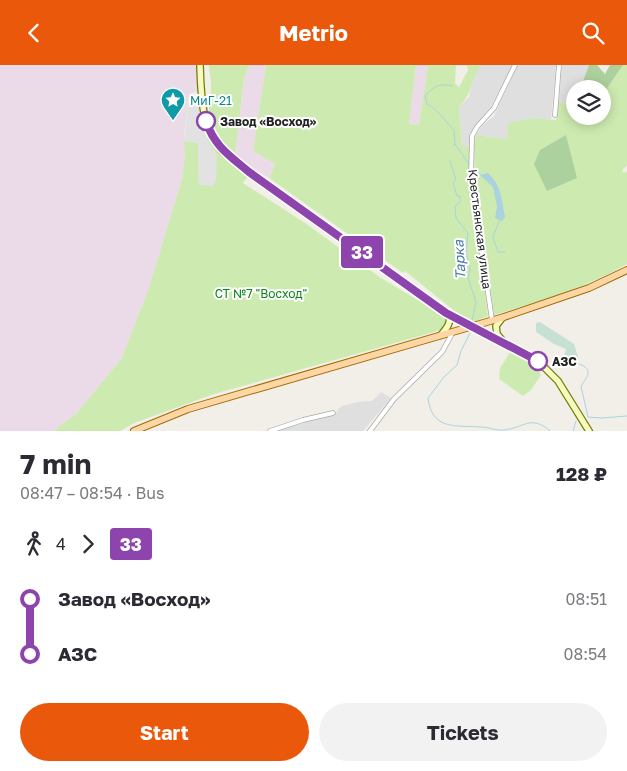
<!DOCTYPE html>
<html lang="en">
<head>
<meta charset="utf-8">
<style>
	:root { --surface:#fff; --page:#f2f2f3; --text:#2b2b33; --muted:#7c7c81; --accent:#ea580c }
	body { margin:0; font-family:"Golos Text",sans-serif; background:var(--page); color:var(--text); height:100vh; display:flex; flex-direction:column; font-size:19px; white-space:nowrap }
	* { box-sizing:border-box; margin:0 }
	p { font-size:16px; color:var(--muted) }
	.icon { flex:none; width:28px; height:28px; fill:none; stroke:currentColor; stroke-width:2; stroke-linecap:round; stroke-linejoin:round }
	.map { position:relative; height:366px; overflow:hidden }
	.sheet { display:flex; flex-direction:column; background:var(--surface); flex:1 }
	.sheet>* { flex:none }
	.badge { padding:0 10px; border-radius:4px; font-size:18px; line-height:32px }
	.controls { position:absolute; left:566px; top:15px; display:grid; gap:10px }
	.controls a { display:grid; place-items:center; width:45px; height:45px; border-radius:50%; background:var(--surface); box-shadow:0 2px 12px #0003; font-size:25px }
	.map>.badge { position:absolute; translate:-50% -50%; box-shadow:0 0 0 2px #fff }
	.legs { display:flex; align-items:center; gap:8px; height:55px; padding:0 20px; font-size:16px }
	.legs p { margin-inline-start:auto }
	.summary { display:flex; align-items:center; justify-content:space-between; height:85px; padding:0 20px }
	h1 { font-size:28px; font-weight:700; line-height:38px }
	.primary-button { display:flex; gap:10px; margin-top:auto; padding:10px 20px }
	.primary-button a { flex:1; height:58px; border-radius:30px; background:var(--accent); color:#fff; font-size:20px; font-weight:700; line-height:58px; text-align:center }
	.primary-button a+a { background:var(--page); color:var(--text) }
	ul { padding:0 20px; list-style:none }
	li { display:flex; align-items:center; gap:18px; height:55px; font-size:19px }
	li i { display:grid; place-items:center; width:8px; height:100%; margin:0 6px; background:currentColor }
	li i::after { content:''; width:12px; height:12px; margin:-6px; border:4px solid; border-radius:50%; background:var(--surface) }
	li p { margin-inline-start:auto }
	li:first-child i { background:linear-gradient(#0000 50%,currentColor 0) }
	li:last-child i { background:linear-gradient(currentColor 50%,#0000 0) }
	header { display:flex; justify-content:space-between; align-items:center; height:65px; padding:0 20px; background:var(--accent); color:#fff; font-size:22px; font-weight:700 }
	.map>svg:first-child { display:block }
</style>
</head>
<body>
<header><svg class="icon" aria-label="back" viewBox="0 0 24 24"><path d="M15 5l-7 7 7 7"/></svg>Metrio<svg class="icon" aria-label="search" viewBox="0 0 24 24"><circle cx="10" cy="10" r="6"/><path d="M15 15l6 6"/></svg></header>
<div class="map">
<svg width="627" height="366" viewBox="0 0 627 366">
	<rect width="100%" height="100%" fill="#f2efe9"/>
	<!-- residential -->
	<g fill="#e0dfdf">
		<polygon points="481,0 513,0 490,43 470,69 470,82 462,82 459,42 469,32 473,11"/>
		<polygon points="518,0 556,0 551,55 532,53 507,74 476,70 482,61 494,51"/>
		<polygon points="562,0 589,0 580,24 575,24 574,41 559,37"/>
		<polygon points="381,327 391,333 363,366 275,366 336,349 338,344 342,341 358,337 372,336"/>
	</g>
	<!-- industrial -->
	<g fill="#ebdbe8">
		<polygon points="0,0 198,0 198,26 190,29 188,35 184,71 185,90 182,114 149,224 122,293 76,349 53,366 0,366"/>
		<polygon points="249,0 266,0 253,86 275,99 269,113 235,91 244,14"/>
		<polygon points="416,0 428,0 419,60 409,59"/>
	</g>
	<!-- grass -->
	<g fill="#cdebb0">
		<path d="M209 0H249L244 14 235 91C221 80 210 62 209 44 209 36 211 28 211 20 211 13 209 7 209 0Z"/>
		<path d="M266 0H416L409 59 419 60 428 0H456L455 18 459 22 468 5 467 0H481C469 17 474 27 459 42L462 82H470V114L488 251 471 258 466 255 405 206 403 208 269 113 275 99 253 86Z"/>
		<path d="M623 0H627V101L622 105 624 108 627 106V199C585 223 540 236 494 250L475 112 474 79 476 70 507 74 508 58 532 53 556 55 559 37 575 41V51H602L603 29Z"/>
		<polygon points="205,64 215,80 250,109 243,118 305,158 381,213 446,252 447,260 441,265 214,329 134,358 120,366 53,366 76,349 122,293 149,223 182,114 185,90 184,76 198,78 199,120 217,90 207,75"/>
		<polygon points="511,286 531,298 535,304 537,303 541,310 531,325 523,331 499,314 500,303"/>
	</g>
	<!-- forest -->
	<g fill="#add19e">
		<polygon points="589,0 597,0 605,9 610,0 623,0 603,29 602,24 580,24"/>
		<polygon points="566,70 577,113 547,126 534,99 540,85"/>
	</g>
	<!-- wetland -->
	<polygon fill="#c6e0d4" points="540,257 574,279 579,295 566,297 564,292 566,284 554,279 536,267 536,258"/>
	<!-- parking -->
	<polygon fill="#e2e2e2" points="188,38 199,40 207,75 217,90 216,116 213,121 199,120 198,78 184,76"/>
	<!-- water -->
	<path fill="#aad3df" d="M488 108C501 120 502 135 505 152L502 156 495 153 497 141 493 122 480 110Z"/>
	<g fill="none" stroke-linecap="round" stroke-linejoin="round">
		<!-- stream -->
		<g stroke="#aad3df" stroke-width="1">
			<path d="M453 21C440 18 433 21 425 31L427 39C438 45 445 56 454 65L455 79 453 81"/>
			<polyline points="455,79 469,99"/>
			<polyline points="450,96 456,115 453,118 457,131 460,131 460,137 455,141 456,153 468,168 466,187 470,205 468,213 476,237 472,256"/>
			<polyline points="474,103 481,110"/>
			<polyline points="500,154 493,172 498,187 505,187"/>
			<path d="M470 268 461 286 457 300 444 312 428 333C432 366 456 360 481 362 488 362 497 366 504 365 524 363 531 349 550 366"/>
			<path d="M574 297C592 303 591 307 581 321L588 352 601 353 627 351"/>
			<polyline points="573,366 576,356"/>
		</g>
		<defs>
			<g id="minor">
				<polyline points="555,50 559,0"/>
				<polyline points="492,255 471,113 472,71 477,62 494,43 515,0"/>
				<polyline points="270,366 303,355 333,348"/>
				<polyline points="370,366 394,334 442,287 453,267"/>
			</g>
			<g id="secondary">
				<path d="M200 0C201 29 201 63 222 86L447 248 539 297 558 316 589 366"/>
				<polyline points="502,253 496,261 497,269 503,276"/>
				<path d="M441 270C447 263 453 256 447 248"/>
			</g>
			<polyline id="primary" points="134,366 188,344 504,252 589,223 627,205"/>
		</defs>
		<!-- minor casing -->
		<use href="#minor" stroke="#a9a9a9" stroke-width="5.5"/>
		<!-- secondary casing -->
		<use href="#secondary" stroke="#707d05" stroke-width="8"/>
		<!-- primary casing -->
		<use href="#primary" stroke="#a06b00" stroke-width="8"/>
		<!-- minor -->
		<use href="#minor" stroke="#fff" stroke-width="4"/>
		<!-- secondary -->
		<use href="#secondary" stroke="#f7fabf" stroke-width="5.5"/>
		<!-- primary -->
		<use href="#primary" stroke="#fcd6a4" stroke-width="6"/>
	</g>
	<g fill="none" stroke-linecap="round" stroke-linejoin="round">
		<defs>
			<path id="line-1" d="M206 56C214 81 230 91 249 107L446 248 538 296"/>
		</defs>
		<!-- line-1 casing -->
		<use href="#line-1" stroke="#fff" stroke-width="11"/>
		<!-- line-1 -->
		<use href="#line-1" stroke="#8e44ad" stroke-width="8"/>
	</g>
	<!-- icons -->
	<defs>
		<symbol id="sight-pin" viewBox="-11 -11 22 30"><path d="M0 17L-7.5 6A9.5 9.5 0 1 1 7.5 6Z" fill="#0f9aa8" stroke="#fff"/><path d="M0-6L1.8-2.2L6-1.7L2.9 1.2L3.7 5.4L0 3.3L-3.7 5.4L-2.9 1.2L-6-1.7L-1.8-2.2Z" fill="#fff"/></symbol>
	</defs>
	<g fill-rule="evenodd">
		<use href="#sight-pin" x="159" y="21" width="28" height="38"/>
	</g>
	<!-- markers -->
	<g fill="#fff" stroke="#8e44ad" stroke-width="2.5">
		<circle cx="206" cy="56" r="9"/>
		<circle cx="538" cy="296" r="9"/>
	</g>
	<g text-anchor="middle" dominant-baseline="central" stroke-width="4" stroke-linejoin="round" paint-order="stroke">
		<!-- culture labels -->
		<g font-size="12" fill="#0d838f" stroke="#fff" text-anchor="start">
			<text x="190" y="35">МиГ-21</text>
		</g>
		<!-- stop labels -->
		<g font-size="12" font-weight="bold" fill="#222" stroke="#fff" text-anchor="start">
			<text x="220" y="56">Завод «Восход»</text>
			<text x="552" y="296">АЗС</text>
		</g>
		<!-- street labels -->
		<g font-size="12" fill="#222" stroke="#fff">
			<text transform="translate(480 164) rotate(83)">Крестьянская улица</text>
		</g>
		<!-- park labels -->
		<g font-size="12" fill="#0c8416" stroke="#fff">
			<text x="261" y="228">СТ №7 "Восход"</text>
		</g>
		<!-- water labels -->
		<g font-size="14" font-style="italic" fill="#4a7aab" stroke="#fff">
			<text transform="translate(459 195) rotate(-93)">Тарка</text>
		</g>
	</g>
</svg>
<div class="controls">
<a><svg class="icon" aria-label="layers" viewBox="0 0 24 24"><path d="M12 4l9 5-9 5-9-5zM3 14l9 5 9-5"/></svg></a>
</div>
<b class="badge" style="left:362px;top:187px;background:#8e44ad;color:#fff">33</b>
</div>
<section class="sheet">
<div class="summary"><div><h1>7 min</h1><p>08:47 – 08:54 · Bus</p></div><b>128 ₽</b></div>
<div class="legs"><svg class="icon" aria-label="walk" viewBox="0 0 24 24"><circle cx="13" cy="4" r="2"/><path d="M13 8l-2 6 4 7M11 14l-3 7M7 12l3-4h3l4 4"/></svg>4<svg class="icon" aria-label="forward" viewBox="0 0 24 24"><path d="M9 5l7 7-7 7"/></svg><b class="badge" style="background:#8e44ad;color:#fff">33</b></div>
<ul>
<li><i style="color:#8e44ad"></i><b>Завод «Восход»</b><p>08:51</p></li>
<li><i style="color:#8e44ad"></i><b>АЗС</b><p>08:54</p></li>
</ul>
<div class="primary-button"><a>Start</a><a>Tickets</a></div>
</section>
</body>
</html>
